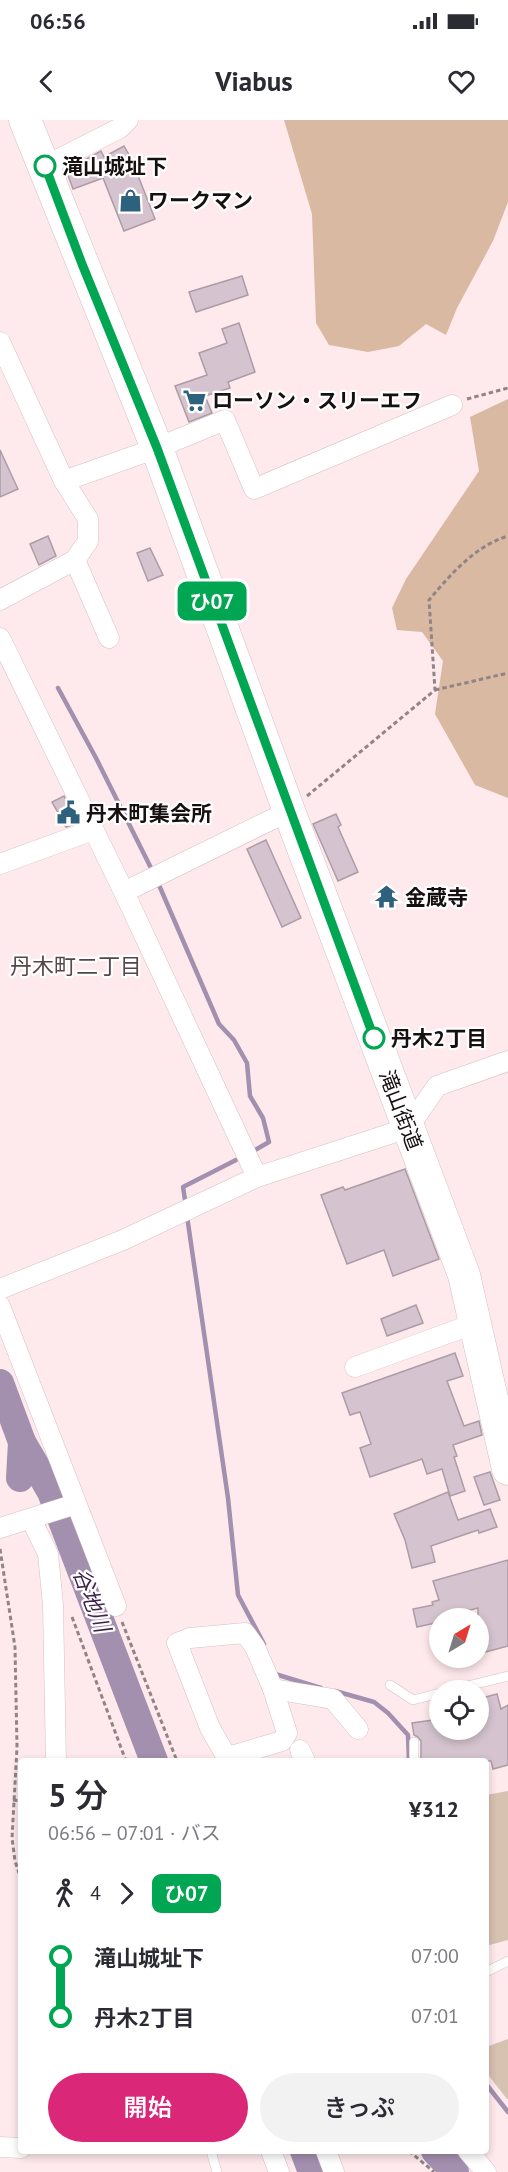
<!DOCTYPE html>
<html lang="ja">
<head>
<meta charset="utf-8">
<style>
	:root { --surface:#fff; --page:#f2f2f3; --text:#2b2b33; --muted:#7c7c81; --accent:#db2777 }
	body { margin:0; font-family:"PT Sans","Noto Sans JP",sans-serif; background:var(--page); color:var(--text); height:100vh; display:flex; flex-direction:column; font-size:22px; white-space:nowrap }
	* { box-sizing:border-box; margin:0 }
	p { font-size:20px; color:var(--muted) }
	.icon { flex:none; width:33px; height:33px; fill:none; stroke:currentColor; stroke-width:2; stroke-linecap:round; stroke-linejoin:round }
	.map { position:relative; flex:1; overflow:hidden }
	.details { position:absolute; left:18px; top:1638px; width:471px; height:396px; display:flex; flex-direction:column; background:var(--surface); border-radius:6px; box-shadow:0 3px 9px #0003 }
	.details>* { flex:none }
	.badge { padding:0 12px; border-radius:9px; font-size:21px; line-height:39px }
	.needle { width:39px; rotate:38deg }
	.tools { position:absolute; left:429px; top:1488px; display:grid; gap:12px }
	.tools a { display:grid; place-items:center; width:60px; height:60px; border-radius:50%; background:var(--surface); box-shadow:0 3px 9px #0003; font-size:30px }
	.map>.badge { position:absolute; translate:-50% -50%; box-shadow:0 0 0 3px #fff }
	.legs { display:flex; align-items:center; gap:9px; height:66px; padding:0 30px; font-size:20px }
	.legs p { margin-inline-start:auto }
	.headline { display:flex; align-items:center; justify-content:space-between; height:102px; padding:0 30px }
	h1 { font-size:33px; font-weight:600; line-height:45px }
	.action { display:flex; gap:12px; margin-top:auto; padding:12px 30px }
	.action a { flex:1; height:69px; border-radius:36px; background:var(--accent); color:#fff; font-size:24px; font-weight:600; line-height:69px; text-align:center }
	.action a+a { background:var(--page); color:var(--text) }
	ul { padding:0 30px; list-style:none }
	li { display:flex; align-items:center; gap:21px; height:60px; font-size:22px }
	li i { display:grid; place-items:center; width:9px; height:100%; margin:0 8px; background:currentColor }
	li i::after { content:''; width:15px; height:15px; margin:-8px; border:4px solid; border-radius:50%; background:var(--surface) }
	li p { margin-inline-start:auto }
	li:first-child i { background:linear-gradient(#0000 50%,currentColor 0) }
	li:last-child i { background:linear-gradient(currentColor 50%,#0000 0) }
	.status { display:flex; justify-content:space-between; align-items:center; height:42px; padding:0 30px; background:var(--surface); direction:ltr }
	.status svg { height:16px; fill:currentColor }
	header { display:flex; justify-content:space-between; align-items:center; height:78px; padding:0 30px; background:var(--surface); font-size:27px; font-weight:600 }
	.map>svg:first-child { display:block }
</style>
</head>
<body>
<div class="status"><b>06:56</b><svg viewBox="0 0 49 12"><path d="M0 12V9h3v3zM5 12V6h3v6zM10 12V3h3v9zM15 12V0h3v12zM26 1h20v11H26zM47 4h2v5h-2z"/></svg></div>
<header><svg class="icon" aria-label="back" viewBox="0 0 24 24"><path d="M15 5l-7 7 7 7"/></svg>Viabus<svg class="icon" aria-label="heart" viewBox="0 0 24 24"><path d="M12 20l-8-8c-3-5 5-10 8-4 3-6 11-1 8 4z"/></svg></header>
<div class="map">
<svg width="508" height="2052" viewBox="0 0 508 2052">
	<rect width="100%" height="100%" fill="#fee9ec"/>
	<!-- green -->
	<g fill="#d7c1b1">
		<polygon points="508,1671 508,1820 486,1826 486,1675"/>
		<polygon points="508,1919 508,1979 507,1979 486,1952 486,1927"/>
	</g>
	<!-- forest -->
	<g fill="#d9b9a1">
		<polygon points="284,0 508,0 508,82 493,121 457,188 446,215 426,204 399,226 368,232 329,225 316,203 312,94"/>
		<polygon points="508,279 508,678 475,665 435,594 443,541 422,512 397,510 392,488 406,459 479,351 470,297"/>
	</g>
	<g fill="none" stroke-linecap="round" stroke-linejoin="round">
		<!-- stream -->
		<g stroke="#a38fae" stroke-width="4.5">
			<polyline points="58,568 96,638 153,752"/>
			<polyline points="159,765 219,904 234,920 247,943 250,976 263,998 269,1022 250,1033"/>
			<polyline points="186,1086 183,1067 236,1040"/>
			<polyline points="187,1096 228,1378 238,1475 264,1524"/>
			<polyline points="275,1554 321,1568"/>
			<polyline points="335,1571 374,1582 388,1593 408,1615 409,1641"/>
			<polyline points="486,1964 508,1992"/>
		</g>
		<!-- river -->
		<g stroke="#a38fae" stroke-width="28">
			<polyline points="0,1263 22,1322 20,1358"/>
			<polyline points="22,1322 51,1372 154,1641"/>
			<polyline points="304,2031 312,2052"/>
			<polyline points="435,2031 455,2052"/>
		</g>
	</g>
	<!-- building -->
	<g fill="#d5c4cf" stroke="#ac9ca6" stroke-width="1.5">
		<polygon points="124,26 132,40 155,99 124,111 103,58 73,69 66,50 87,42 86,39 101,31 104,37"/>
		<polygon points="242,156 248,175 196,192 189,172"/>
		<polygon points="239,203 255,252 228,262 230,268 205,276 212,293 189,302 175,266 207,255 199,233 227,223 222,209"/>
		<polygon points="0,330 18,369 0,377"/>
		<polygon points="48,416 56,436 39,445 30,424"/>
		<polygon points="150,428 163,455 148,461 137,433"/>
		<polygon points="64,676 77,703 66,707 52,682"/>
		<polygon points="336,694 341,705 338,707 358,752 338,761 313,704"/>
		<polygon points="266,720 301,798 282,807 247,729"/>
		<polygon points="405,1049 439,1139 393,1156 384,1130 347,1144 321,1075 343,1067 345,1070"/>
		<polygon points="416,1185 423,1203 387,1216 381,1199"/>
		<polygon points="455,1233 463,1256 447,1261 464,1306 479,1301 482,1315 453,1325 457,1336 454,1337 465,1371 450,1376 442,1349 427,1354 422,1339 370,1357 360,1328 371,1324 360,1292 350,1295 342,1273"/>
		<polygon points="490,1352 500,1380 484,1385 474,1357"/>
		<polygon points="448,1372 458,1400 490,1389 497,1407 479,1413 478,1410 431,1426 435,1442 412,1448 405,1420 394,1394"/>
		<polygon points="508,1440 508,1526 478,1534 478,1488 440,1498 440,1502 417,1507 413,1489 433,1485 432,1482 439,1480 433,1461"/>
		<polygon points="497,1574 501,1589 508,1585 508,1645 493,1649 491,1641 421,1641 421,1621 418,1617 414,1615 412,1603 440,1599 440,1610 478,1610 478,1579"/>
	</g>
	<g fill="none" stroke-linecap="round" stroke-linejoin="round">
		<defs>
			<g id="service">
				<polyline points="390,1565 413,1580 440,1573"/>
				<polyline points="451,1570 508,1556"/>
				<polyline points="414,1622 414,1641"/>
				<polyline points="486,1852 508,1841"/>
				<polyline points="211,2031 217,2052"/>
			</g>
			<g id="minor">
				<polyline points="45,46 120,8 128,0"/>
				<polyline points="0,222 64,361 88,399 88,421 75,440 0,480"/>
				<polyline points="64,361 157,328 225,300 254,369 452,285"/>
				<polyline points="75,440 109,518"/>
				<polyline points="0,518 124,772 257,1057"/>
				<polyline points="0,744 93,710"/>
				<polyline points="124,772 289,691"/>
				<polyline points="0,1169 123,1120 257,1057 408,1008 437,966 508,941"/>
				<polyline points="0,1186 116,1486"/>
				<polyline points="355,1247 476,1203"/>
				<polyline points="31,1399 48,1434 53,1485 56,1641"/>
				<polyline points="0,1408 76,1384"/>
				<polyline points="300,1630 305,1641"/>
				<polyline points="228,1637 282,1621 287,1613 273,1569"/>
				<polyline points="229,1641 210,1608 177,1523 190,1518 245,1513 255,1527 273,1569 333,1579 358,1609"/>
				<polyline points="0,2027 21,2028"/>
				<polyline points="271,2031 279,2052"/>
				<polyline points="326,2031 334,2052"/>
				<polyline points="468,2031 486,2052"/>
			</g>
			<polyline id="trunk" points="25,0 157,328 289,691 464,1155 508,1349"/>
		</defs>
		<!-- service casing -->
		<use href="#service" stroke="#d5c1c5" stroke-width="10"/>
		<!-- minor casing -->
		<use href="#minor" stroke="#d5c1c5" stroke-width="21"/>
		<!-- trunk casing -->
		<use href="#trunk" stroke="#d5c1c5" stroke-width="33"/>
		<!-- path -->
		<g stroke="#928486" stroke-width="3" stroke-dasharray="4.5 3" stroke-linecap="butt">
			<polyline points="467,279 508,268"/>
			<polyline points="435,570 508,553"/>
			<path d="M307 676 435 570 429 480C451 454 475 426 508 416"/>
			<polyline points="0,1429 15,1527 17,1627 12,1718 15,1741 21,1759"/>
			<polyline points="72,1497 126,1641"/>
			<polyline points="122,1502 177,1641"/>
			<polyline points="13,1680 21,1681"/>
			<polyline points="409,2031 434,2052"/>
		</g>
		<!-- service -->
		<use href="#service" stroke="#fff" stroke-width="9"/>
		<!-- minor -->
		<use href="#minor" stroke="#fff" stroke-width="20"/>
		<!-- trunk -->
		<use href="#trunk" stroke="#fff" stroke-width="32"/>
	</g>
	<g fill="none" stroke-linecap="round" stroke-linejoin="round">
		<defs>
			<polyline id="line-1" points="45,46 82,144 157,328 374,918"/>
		</defs>
		<!-- line-1 casing -->
		<use href="#line-1" stroke="#fff" stroke-width="14"/>
		<!-- line-1 -->
		<use href="#line-1" stroke="#00a651" stroke-width="9"/>
	</g>
	<!-- icons -->
	<defs>
		<symbol id="shop-bare" viewBox="-9 -9 18 18"><path d="M-5-2.5h2.3a2.7 3.5 0 0 1 5.4 0H5L5.5 6h-11ZM-1.5-2.5h3a1.5 2.3 0 0 0-3 0Z" fill="#2d617d" stroke="#fff" stroke-width="2.5" paint-order="stroke"/></symbol>
		<symbol id="supermarket-bare" viewBox="-9 -9 18 18"><path d="M-6-5.5h2.5l.6 2H6L4.5 2H-2.5L-4.4-4H-6ZM-1.5 3.2a1.3 1.3 0 1 0 .1 0ZM3 3.2a1.3 1.3 0 1 0 .1 0Z" fill="#2d617d" stroke="#fff" stroke-width="2.5" paint-order="stroke"/></symbol>
		<symbol id="civic-bare" viewBox="-9 -9 18 18"><path d="M-.6-6.5H3V-4.5H.6V-3L4-1V1h2V6H-6V1h2V-1L-.6-3ZM-1.2 2.5V6h2.4V2.5Z" fill="#2d617d" stroke="#fff" stroke-width="2.5" paint-order="stroke"/></symbol>
		<symbol id="temple-bare" viewBox="-9 -9 18 18"><path d="M0-6L5-2H3V0L6.5 2.5H4V6H1.5V3h-3V6H-4V2.5H-6.5L-3 0V-2H-5Z" fill="#2d617d" stroke="#fff" stroke-width="2.5" paint-order="stroke"/></symbol>
	</defs>
	<g fill-rule="evenodd">
		<use href="#shop-bare" x="114" y="64" width="33" height="33"/>
		<use href="#supermarket-bare" x="178" y="264" width="33" height="33"/>
		<use href="#civic-bare" x="52" y="676" width="33" height="33"/>
		<use href="#temple-bare" x="370" y="760" width="33" height="33"/>
	</g>
	<!-- markers -->
	<g fill="#fff" stroke="#00a651" stroke-width="3">
		<circle cx="45" cy="46" r="10"/>
		<circle cx="374" cy="918" r="10"/>
	</g>
	<g text-anchor="middle" dominant-baseline="central" stroke-width="4.5" stroke-linejoin="round" paint-order="stroke">
		<!-- stop labels -->
		<g font-size="21" font-weight="bold" fill="#171011" stroke="#fff" text-anchor="start">
			<text x="62" y="46">滝山城址下</text>
			<text x="391" y="918">丹木2丁目</text>
		</g>
		<!-- poi labels -->
		<g font-size="21" font-weight="bold" fill="#171011" stroke="#fff" text-anchor="start">
			<text x="148" y="80">ワークマン</text>
			<text x="212" y="280">ローソン・スリーエフ</text>
			<text x="86" y="693">丹木町集会所</text>
			<text x="405" y="777">金蔵寺</text>
		</g>
		<!-- street labels -->
		<g font-size="21" fill="#171011" stroke="#fff">
			<text transform="translate(401 990) rotate(69)">滝山街道</text>
		</g>
		<!-- neighbourhood labels -->
		<g font-size="22" fill="#564649" stroke="#fff">
			<text x="76" y="846">丹木町二丁目</text>
		</g>
		<!-- water labels -->
		<g font-size="22" font-style="italic" fill="#40244e" stroke="#fff">
			<text transform="translate(92 1480) rotate(69)">谷地川</text>
		</g>
	</g>
</svg>
<div class="tools">
<a><svg class="needle" viewBox="-14 -14 28 28"><path d="M0-13l5 13h-10z" fill="#e53935"/><path d="M0 13l5-13h-10z" fill="#7c7c81"/></svg></a>
<a><svg class="icon" aria-label="locate" viewBox="0 0 24 24"><circle cx="12" cy="12" r="6"/><path d="M12 2v4M12 18v4M2 12h4M18 12h4"/></svg></a>
</div>
<b class="badge" style="left:212px;top:481px;background:#00a651;color:#fff">ひ07</b>
<section class="details">
<div class="headline"><div><h1>5 分</h1><p>06:56 – 07:01 · バス</p></div><b>¥312</b></div>
<div class="legs"><svg class="icon" aria-label="walk" viewBox="0 0 24 24"><circle cx="13" cy="4" r="2"/><path d="M13 8l-2 6 4 7M11 14l-3 7M7 12l3-4h3l4 4"/></svg>4<svg class="icon" aria-label="forward" viewBox="0 0 24 24"><path d="M9 5l7 7-7 7"/></svg><b class="badge" style="background:#00a651;color:#fff">ひ07</b></div>
<ul>
<li><i style="color:#00a651"></i><b>滝山城址下</b><p>07:00</p></li>
<li><i style="color:#00a651"></i><b>丹木2丁目</b><p>07:01</p></li>
</ul>
<div class="action"><a>開始</a><a>きっぷ</a></div>
</section>
</div>
</body>
</html>
